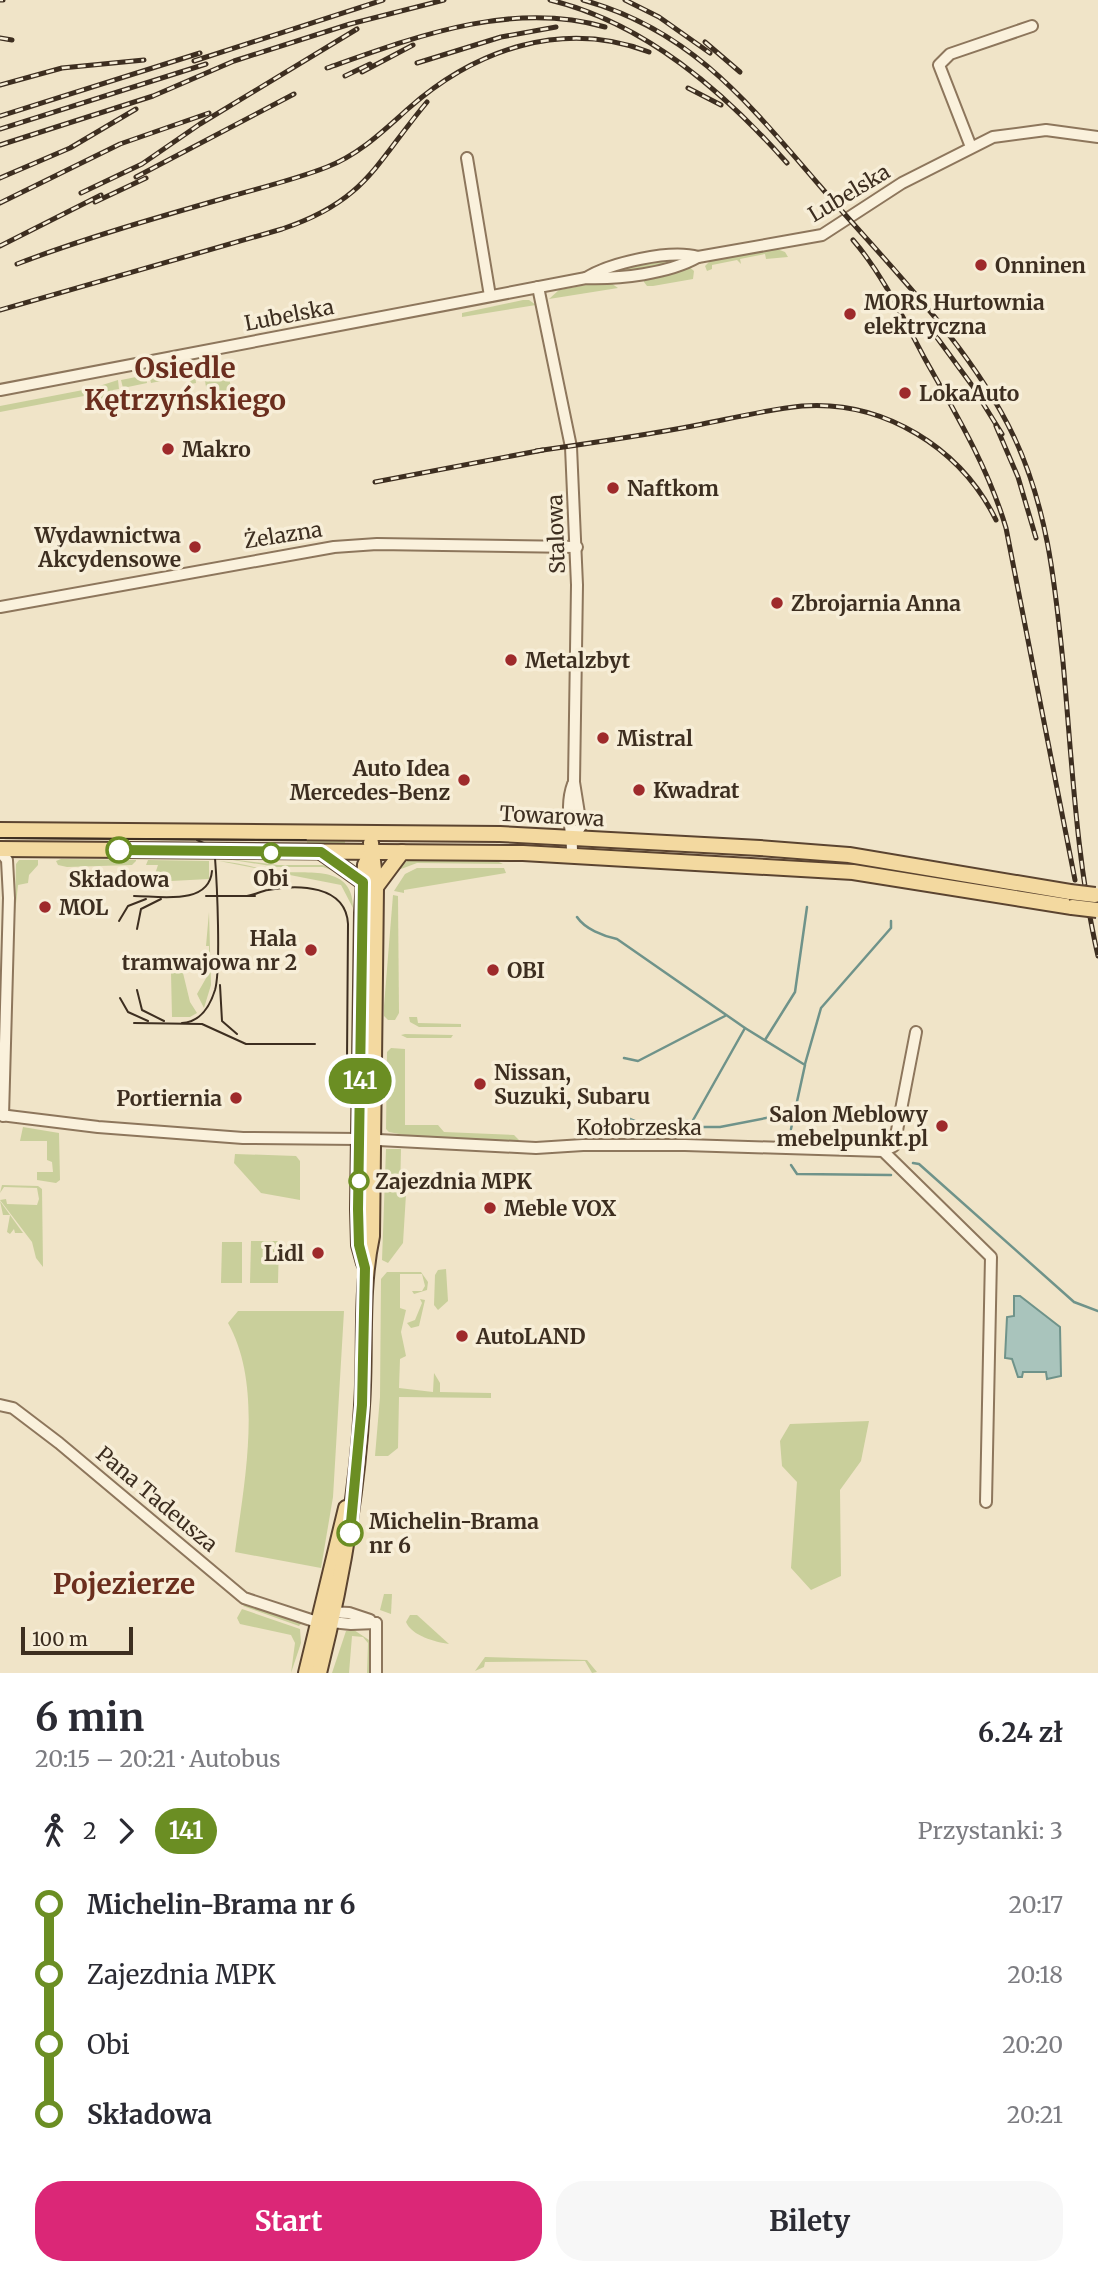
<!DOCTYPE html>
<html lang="pl">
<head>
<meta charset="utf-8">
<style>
	:root { --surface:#fff; --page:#f7f7f7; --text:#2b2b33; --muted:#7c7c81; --accent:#db2777 }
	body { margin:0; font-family:Merriweather,serif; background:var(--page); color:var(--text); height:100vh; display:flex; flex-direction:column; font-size:26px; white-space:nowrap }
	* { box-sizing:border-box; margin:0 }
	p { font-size:23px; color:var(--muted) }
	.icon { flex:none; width:38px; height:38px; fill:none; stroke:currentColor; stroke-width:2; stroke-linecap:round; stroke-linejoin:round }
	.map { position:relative; height:1673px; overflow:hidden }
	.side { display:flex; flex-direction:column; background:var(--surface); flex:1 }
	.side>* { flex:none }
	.badge { padding:0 14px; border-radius:23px; font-size:24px; line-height:46px }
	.scale { position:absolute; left:21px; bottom:18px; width:112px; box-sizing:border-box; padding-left:7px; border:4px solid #3d2e20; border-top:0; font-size:19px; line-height:24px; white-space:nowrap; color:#3d2e20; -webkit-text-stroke:5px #f7eed8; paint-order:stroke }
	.map>.badge { position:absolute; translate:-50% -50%; box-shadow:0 0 0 4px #fff }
	.legs { display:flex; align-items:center; gap:10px; height:77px; padding:0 35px; font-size:23px }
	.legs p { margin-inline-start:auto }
	.summary { display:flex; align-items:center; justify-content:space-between; height:119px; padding:0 35px }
	h1 { font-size:38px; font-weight:700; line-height:52px }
	.button { display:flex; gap:14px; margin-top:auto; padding:14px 35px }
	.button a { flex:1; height:80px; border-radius:28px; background:var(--accent); color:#fff; font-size:28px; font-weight:700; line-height:80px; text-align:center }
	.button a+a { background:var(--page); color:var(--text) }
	ul { padding:0 35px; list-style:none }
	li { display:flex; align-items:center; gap:24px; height:70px; font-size:26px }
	li i { display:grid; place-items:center; width:10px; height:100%; margin:0 9px; background:currentColor }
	li i::after { content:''; width:18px; height:18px; margin:-9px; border:5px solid; border-radius:50%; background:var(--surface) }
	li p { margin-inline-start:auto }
	li:first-child i { background:linear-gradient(#0000 50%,currentColor 0) }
	li:last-child i { background:linear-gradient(currentColor 50%,#0000 0) }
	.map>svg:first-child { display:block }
</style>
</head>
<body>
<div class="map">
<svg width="1098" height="1673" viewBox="0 0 1098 1673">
	<rect width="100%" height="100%" fill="#f0e4c8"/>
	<!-- green -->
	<g fill="#c9cf9b">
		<polygon points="777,249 785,252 788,257 766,259 765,254 740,259 741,264 737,260 712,265 712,269 707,271 705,266 710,261"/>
		<polygon points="682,255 685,261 603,277 598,272"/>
		<polygon points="688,266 694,271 693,279 653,286 647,286 644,282 644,276"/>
		<polygon points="608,281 618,288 549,299 559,290"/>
		<polygon points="523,300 529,300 536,305 462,317 462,313"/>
		<polygon points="228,360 228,368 195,374 196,383 191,384 189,375 179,377 177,369"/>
		<polygon points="174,370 176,378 151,383 149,375"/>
		<polygon points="146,375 147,383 123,388 121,380"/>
		<polygon points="229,377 232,394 208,398 205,381"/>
		<polygon points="118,380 119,389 113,390 114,398 96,405 93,388"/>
		<polygon points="83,390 84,396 0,412 0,406"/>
		<polygon points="307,838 345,838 345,847 307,846"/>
		<polygon points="430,857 497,861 503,864 417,863 401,869 397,868 412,858"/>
		<polygon points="220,858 278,865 323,865 339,873 323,867 277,867"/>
		<polygon points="61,859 136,860 136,861 132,865 67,867 58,865 56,861"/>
		<polygon points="19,860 38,860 38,865 29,875 28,883 18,885 15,913 16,864"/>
		<polygon points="148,860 209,861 209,879 171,881 154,877 158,865 146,865"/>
		<path d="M219 861C238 862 255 868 274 871 302 876 353 861 353 908L341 885Z"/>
		<polygon points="417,868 504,868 506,873 404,890 404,893 394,891 405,874"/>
		<polygon points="393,895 398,896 399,1013 395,1020 388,1020 384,1016 384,1006"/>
		<polygon points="209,912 211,985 204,1008 197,994 209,973 209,946 206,946"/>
		<polygon points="171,973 183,973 190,1002 197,1013 190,1017 172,1017"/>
		<polygon points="409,1017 417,1017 418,1023 461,1024 461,1027 419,1027 410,1022"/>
		<polygon points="405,1034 453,1035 451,1038 407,1038 401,1035"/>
		<polygon points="391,1048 405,1049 405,1125 438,1125 444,1132 514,1135 519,1140 516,1143 439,1142 389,1132 386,1129 387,1052"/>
		<polygon points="23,1127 59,1133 60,1180 56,1183 37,1180 37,1172 53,1172 52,1162 47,1160 47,1141 20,1141"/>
		<polygon points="386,1149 401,1149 400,1194 406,1194 403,1243 388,1263 382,1260"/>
		<polygon points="235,1154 296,1156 300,1161 300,1200 261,1193 234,1163"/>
		<polygon points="2,1185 38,1186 42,1189 43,1267 36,1258 32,1242 0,1200 6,1199 7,1204 37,1205 39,1199 37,1188 4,1187 0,1193"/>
		<polygon points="0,1201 23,1233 15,1233 14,1229 10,1234 7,1232 10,1215 3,1215"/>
		<polygon points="251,1241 279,1241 278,1283 250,1283"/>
		<polygon points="222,1242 242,1242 242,1283 221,1283"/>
		<polygon points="446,1269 448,1301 438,1310 434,1305 435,1275 438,1270"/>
		<polygon points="387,1272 421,1272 428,1282 427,1290 414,1294 412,1291 422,1291 425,1286 422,1274 400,1274 400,1308 406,1310 401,1332 406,1356 400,1359 399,1388 433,1392 434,1373 440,1383 440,1392 491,1393 491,1398 399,1397 398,1448 388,1456 375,1456 380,1397 381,1279"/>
		<polygon points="420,1299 425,1300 419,1326 411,1328 407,1323 415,1320 422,1303"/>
		<path d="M238 1311H344L333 1497 321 1568 235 1552C244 1483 264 1387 228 1323Z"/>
		<polygon points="869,1421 861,1461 840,1490 841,1576 811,1590 791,1568 797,1482 782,1466 780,1441 790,1424"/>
		<polygon points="384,1594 392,1594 391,1614 380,1610"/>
		<polygon points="246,1604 302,1623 299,1626 243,1606"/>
		<polygon points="242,1609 300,1629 301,1643 291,1673 295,1643 291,1635 240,1624 237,1618"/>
		<path d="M410 1615H417L449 1644C435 1642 412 1636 406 1622Z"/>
		<polygon points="354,1630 369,1640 370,1673 367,1673 368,1643 363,1637 352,1636 349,1673 332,1673 346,1631"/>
		<polygon points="485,1657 587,1660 597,1672 592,1673 585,1661 485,1662 484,1667 475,1671"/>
	</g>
	<!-- water -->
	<polygon fill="#a9c4bc" stroke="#6f938a" stroke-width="2" points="1014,1296 1020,1296 1060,1327 1061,1376 1047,1379 1046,1372 1023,1372 1022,1377 1018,1377 1012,1359 1005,1358 1007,1317 1014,1316"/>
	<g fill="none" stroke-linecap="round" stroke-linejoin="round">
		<!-- stream -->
		<g stroke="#6f938a" stroke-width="2.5">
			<path d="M577 917C585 929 603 936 617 939L745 1028 805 1065 791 1129"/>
			<polyline points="765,1040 795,992 807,907"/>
			<polyline points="624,1058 638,1061 725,1016"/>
			<polyline points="805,1064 821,1008 891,928 891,921"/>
			<polyline points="625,1117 642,1124 688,1121 698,1127 720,1127 787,1114"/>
			<polyline points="692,1122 745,1028"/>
			<polyline points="913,1163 919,1164 1074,1302 1098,1311"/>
			<polyline points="791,1165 797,1174 891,1175"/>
		</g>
		<defs>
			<g id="minor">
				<polyline points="971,147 939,65 950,54 1032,26"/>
				<polyline points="467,158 490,296"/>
				<path d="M586 278C610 263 670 249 698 257"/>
				<polyline points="538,287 571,447 577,585 574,782 581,826 573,838"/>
				<path d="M0 390 586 278C620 279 668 274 698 257L822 235 902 183 993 137 1046 130 1098 137"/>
				<polyline points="0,607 334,547 377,544 577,547"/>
				<polyline points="0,851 7,860 9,898 3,1116"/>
				<path d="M572 856C573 832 564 808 573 784"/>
				<polyline points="0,1115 98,1127 243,1138 359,1139 536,1148 583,1145 685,1145 883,1151 991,1257 986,1502"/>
				<polyline points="883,1151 894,1146 916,1032"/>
				<polyline points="0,1405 13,1408 59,1443 244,1598 311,1620 351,1624 376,1623"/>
				<polyline points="328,1612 349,1613 370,1620"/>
				<polyline points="376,1673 376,1623"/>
			</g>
			<g id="major">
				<polyline points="0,830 500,834 760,848 849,855 1070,892"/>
				<polyline points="0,849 523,853 853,872 1072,907"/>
				<polyline points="321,852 363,882"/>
				<polyline points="376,887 402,852"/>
				<polyline points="364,1263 359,1245 358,1209 362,913 365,865 371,852"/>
				<polyline points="306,1673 346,1508"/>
				<path d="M319 1673C341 1585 357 1497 362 1406 366 1349 360 1292 372 1236L376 887 371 843"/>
			</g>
		</defs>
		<!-- minor casing -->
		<use href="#minor" stroke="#8d765c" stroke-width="14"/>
		<!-- major casing -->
		<use href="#major" stroke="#5b4430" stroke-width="18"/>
		<!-- minor -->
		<use href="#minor" stroke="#faf1dc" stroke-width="10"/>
		<!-- major -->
		<use href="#major" stroke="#f3d9a0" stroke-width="14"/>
		<!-- tram -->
		<g stroke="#3d2e20" stroke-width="2">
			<polyline points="0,838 306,840"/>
			<path d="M134 896C159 896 209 906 212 871"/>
			<polyline points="206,896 255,896"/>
			<path d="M247 896C255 895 261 891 268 890 298 884 346 885 348 924L347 1062"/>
			<polyline points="119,921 128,906 146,899"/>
			<polyline points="137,929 141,909 161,899"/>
			<polyline points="220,985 222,1021 237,1034"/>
			<polyline points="137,990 142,1010 164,1021"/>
			<polyline points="120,998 128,1012 148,1021"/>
			<polyline points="134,1023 202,1024 246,1044 315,1044"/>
			<path d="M182 1023C200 1022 210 1006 215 990 221 969 217 883 215 858L208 845 197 840"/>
		</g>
		<defs>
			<g id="rail">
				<polyline points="0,0 3,0"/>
				<path d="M550 0C645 23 723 91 787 163"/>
				<path d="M583 0C692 30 749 104 820 186 886 263 970 344 1014 437 1048 509 1055 585 1063 662 1072 760 1076 860 1098 956"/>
				<polyline points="625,0 659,17 710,53"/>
				<polyline points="0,38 12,40"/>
				<polyline points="705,42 740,72"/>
				<polyline points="194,61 383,0"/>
				<polyline points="417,63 501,37 556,27"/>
				<path d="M327 68C415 37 511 0 605 27"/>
				<polyline points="362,72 413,45"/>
				<polyline points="345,76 370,64"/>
				<polyline points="0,85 62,68 144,60"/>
				<polyline points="688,88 721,105"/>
				<polyline points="0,116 200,53"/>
				<polyline points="0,129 206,64"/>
				<polyline points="0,145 153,96 234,61 350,24 444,0"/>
				<polyline points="136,177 294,94"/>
				<polyline points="0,178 70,148 136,109"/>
				<polyline points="81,193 142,164 200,124 357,29"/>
				<polyline points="95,202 146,178"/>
				<polyline points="0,203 120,144 209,113"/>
				<path d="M853 240C883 275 903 318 925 359 956 414 988 467 1006 528L1075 880"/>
				<polyline points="0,246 101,195"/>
				<path d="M17 264C85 238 155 218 225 198 259 188 294 180 327 167 360 154 383 131 409 108 476 49 563 19 649 52"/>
				<path d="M0 310 282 229C366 201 375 164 427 102"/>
				<polyline points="927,324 971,384 1002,434"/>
				<polyline points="996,426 1018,477 1036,538"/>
				<path d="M536 451C585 444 633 437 682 428 722 421 762 410 802 406 884 400 961 448 996 520"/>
				<polyline points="375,482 543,450"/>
			</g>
		</defs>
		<!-- rail casing -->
		<use href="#rail" stroke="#3d2e20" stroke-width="5"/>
		<!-- rail -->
		<use href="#rail" stroke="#f7eed8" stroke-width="2.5" stroke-dasharray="8" stroke-linecap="butt"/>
		<defs>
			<g id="major-bridge">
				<polyline points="1070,892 1095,895"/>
				<polyline points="1072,907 1097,910"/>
			</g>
		</defs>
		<!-- major-bridge casing -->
		<use href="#major-bridge" stroke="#5b4430" stroke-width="18" stroke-linecap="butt"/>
		<!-- major-bridge -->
		<use href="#major-bridge" stroke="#f3d9a0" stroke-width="14"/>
	</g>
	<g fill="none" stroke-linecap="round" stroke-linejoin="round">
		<defs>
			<polyline id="line-1" points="119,850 321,852 363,882 358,1209 359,1245 365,1268 362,1405 350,1533"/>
		</defs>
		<!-- line-1 casing -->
		<use href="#line-1" stroke="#fff" stroke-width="16"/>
		<!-- line-1 -->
		<use href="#line-1" stroke="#6b8e23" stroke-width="10"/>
	</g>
	<!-- markers -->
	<g fill="#9e2a2b" stroke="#f7eed8" stroke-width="2.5">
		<circle cx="981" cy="265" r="7"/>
		<circle cx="850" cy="314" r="7"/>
		<circle cx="905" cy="393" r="7"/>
		<circle cx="168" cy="449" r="7"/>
		<circle cx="613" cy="488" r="7"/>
		<circle cx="195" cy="547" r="7"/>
		<circle cx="777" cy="603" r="7"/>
		<circle cx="511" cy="660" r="7"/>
		<circle cx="603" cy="738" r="7"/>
		<circle cx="464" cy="780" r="7"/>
		<circle cx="639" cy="790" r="7"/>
		<circle cx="45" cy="907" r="7"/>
		<circle cx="311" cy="950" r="7"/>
		<circle cx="493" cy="970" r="7"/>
		<circle cx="480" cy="1084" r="7"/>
		<circle cx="236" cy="1098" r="7"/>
		<circle cx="942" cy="1126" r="7"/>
		<circle cx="490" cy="1208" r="7"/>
		<circle cx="318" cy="1253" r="7"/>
		<circle cx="462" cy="1336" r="7"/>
	</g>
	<g fill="#fff" stroke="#6b8e23" stroke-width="3.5">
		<circle cx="119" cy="850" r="12"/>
		<circle cx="271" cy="853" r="9"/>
		<circle cx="359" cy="1181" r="9"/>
		<circle cx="350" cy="1533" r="12"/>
	</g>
	<g text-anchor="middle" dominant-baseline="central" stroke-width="7" stroke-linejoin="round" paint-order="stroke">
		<!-- street labels -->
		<g font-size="21" fill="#3d2e20" stroke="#f7eed8">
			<text transform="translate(849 193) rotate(-31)">Lubelska</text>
			<text transform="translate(289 315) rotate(-11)">Lubelska</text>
			<text transform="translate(556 534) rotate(-92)">Stalowa</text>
			<text transform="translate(283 535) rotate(-9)">Żelazna</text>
			<text transform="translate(552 816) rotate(3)">Towarowa</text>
			<text x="639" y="1127">Kołobrzeska</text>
			<text transform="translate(157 1499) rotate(40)">Pana Tadeusza</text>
		</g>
		<!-- poi labels -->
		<g font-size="21" font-weight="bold" fill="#3d2e20" stroke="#f7eed8" text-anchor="start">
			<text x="995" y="265">Onninen</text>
			<text x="864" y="302">MORS Hurtownia<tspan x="864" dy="24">elektryczna</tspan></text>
			<text x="919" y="393">LokaAuto</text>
			<text x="182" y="449">Makro</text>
			<text x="627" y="488">Naftkom</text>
			<text x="181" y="535" text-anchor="end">Wydawnictwa<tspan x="181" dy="24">Akcydensowe</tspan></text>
			<text x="791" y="603">Zbrojarnia Anna</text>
			<text x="525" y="660">Metalzbyt</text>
			<text x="617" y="738">Mistral</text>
			<text x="450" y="768" text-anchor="end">Auto Idea<tspan x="450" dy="24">Mercedes-Benz</tspan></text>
			<text x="653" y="790">Kwadrat</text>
			<text x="59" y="907">MOL</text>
			<text x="297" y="938" text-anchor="end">Hala<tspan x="297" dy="24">tramwajowa nr 2</tspan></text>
			<text x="507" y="970">OBI</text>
			<text x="494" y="1072">Nissan,<tspan x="494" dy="24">Suzuki, Subaru</tspan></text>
			<text x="222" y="1098" text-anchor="end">Portiernia</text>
			<text x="928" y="1114" text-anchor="end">Salon Meblowy<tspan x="928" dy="24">mebelpunkt.pl</tspan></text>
			<text x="504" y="1208">Meble VOX</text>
			<text x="304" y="1253" text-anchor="end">Lidl</text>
			<text x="476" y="1336">AutoLAND</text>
		</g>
		<!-- stop labels -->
		<g font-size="21" font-weight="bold" fill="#3d2e20" stroke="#f7eed8">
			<text x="271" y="878">Obi</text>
			<text x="119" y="879">Składowa</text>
			<text x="375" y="1181" text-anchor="start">Zajezdnia MPK</text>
			<text x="369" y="1521" text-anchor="start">Michelin-Brama<tspan x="369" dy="24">nr 6</tspan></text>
		</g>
		<!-- district labels -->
		<g font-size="28" font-weight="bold" fill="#6b2e1e" stroke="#f7eed8">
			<text x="185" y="368">Osiedle<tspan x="185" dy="32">Kętrzyńskiego</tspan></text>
			<text x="124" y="1584">Pojezierze</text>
		</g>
	</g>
</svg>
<div class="scale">100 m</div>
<b class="badge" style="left:360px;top:1081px;background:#6b8e23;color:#fff">141</b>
</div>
<section class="side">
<div class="summary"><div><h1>6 min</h1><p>20:15 – 20:21 · Autobus</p></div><b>6.24 zł</b></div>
<div class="legs"><svg class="icon" aria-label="walk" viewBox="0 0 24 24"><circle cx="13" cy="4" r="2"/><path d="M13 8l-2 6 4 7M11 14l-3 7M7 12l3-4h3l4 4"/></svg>2<svg class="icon" aria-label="forward" viewBox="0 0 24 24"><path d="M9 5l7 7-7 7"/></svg><b class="badge" style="background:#6b8e23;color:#fff">141</b><p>Przystanki: 3</p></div>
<ul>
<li><i style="color:#6b8e23"></i><b>Michelin-Brama nr 6</b><p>20:17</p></li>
<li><i style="color:#6b8e23"></i><span>Zajezdnia MPK</span><p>20:18</p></li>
<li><i style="color:#6b8e23"></i><span>Obi</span><p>20:20</p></li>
<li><i style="color:#6b8e23"></i><b>Składowa</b><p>20:21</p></li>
</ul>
<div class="button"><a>Start</a><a>Bilety</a></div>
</section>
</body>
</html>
